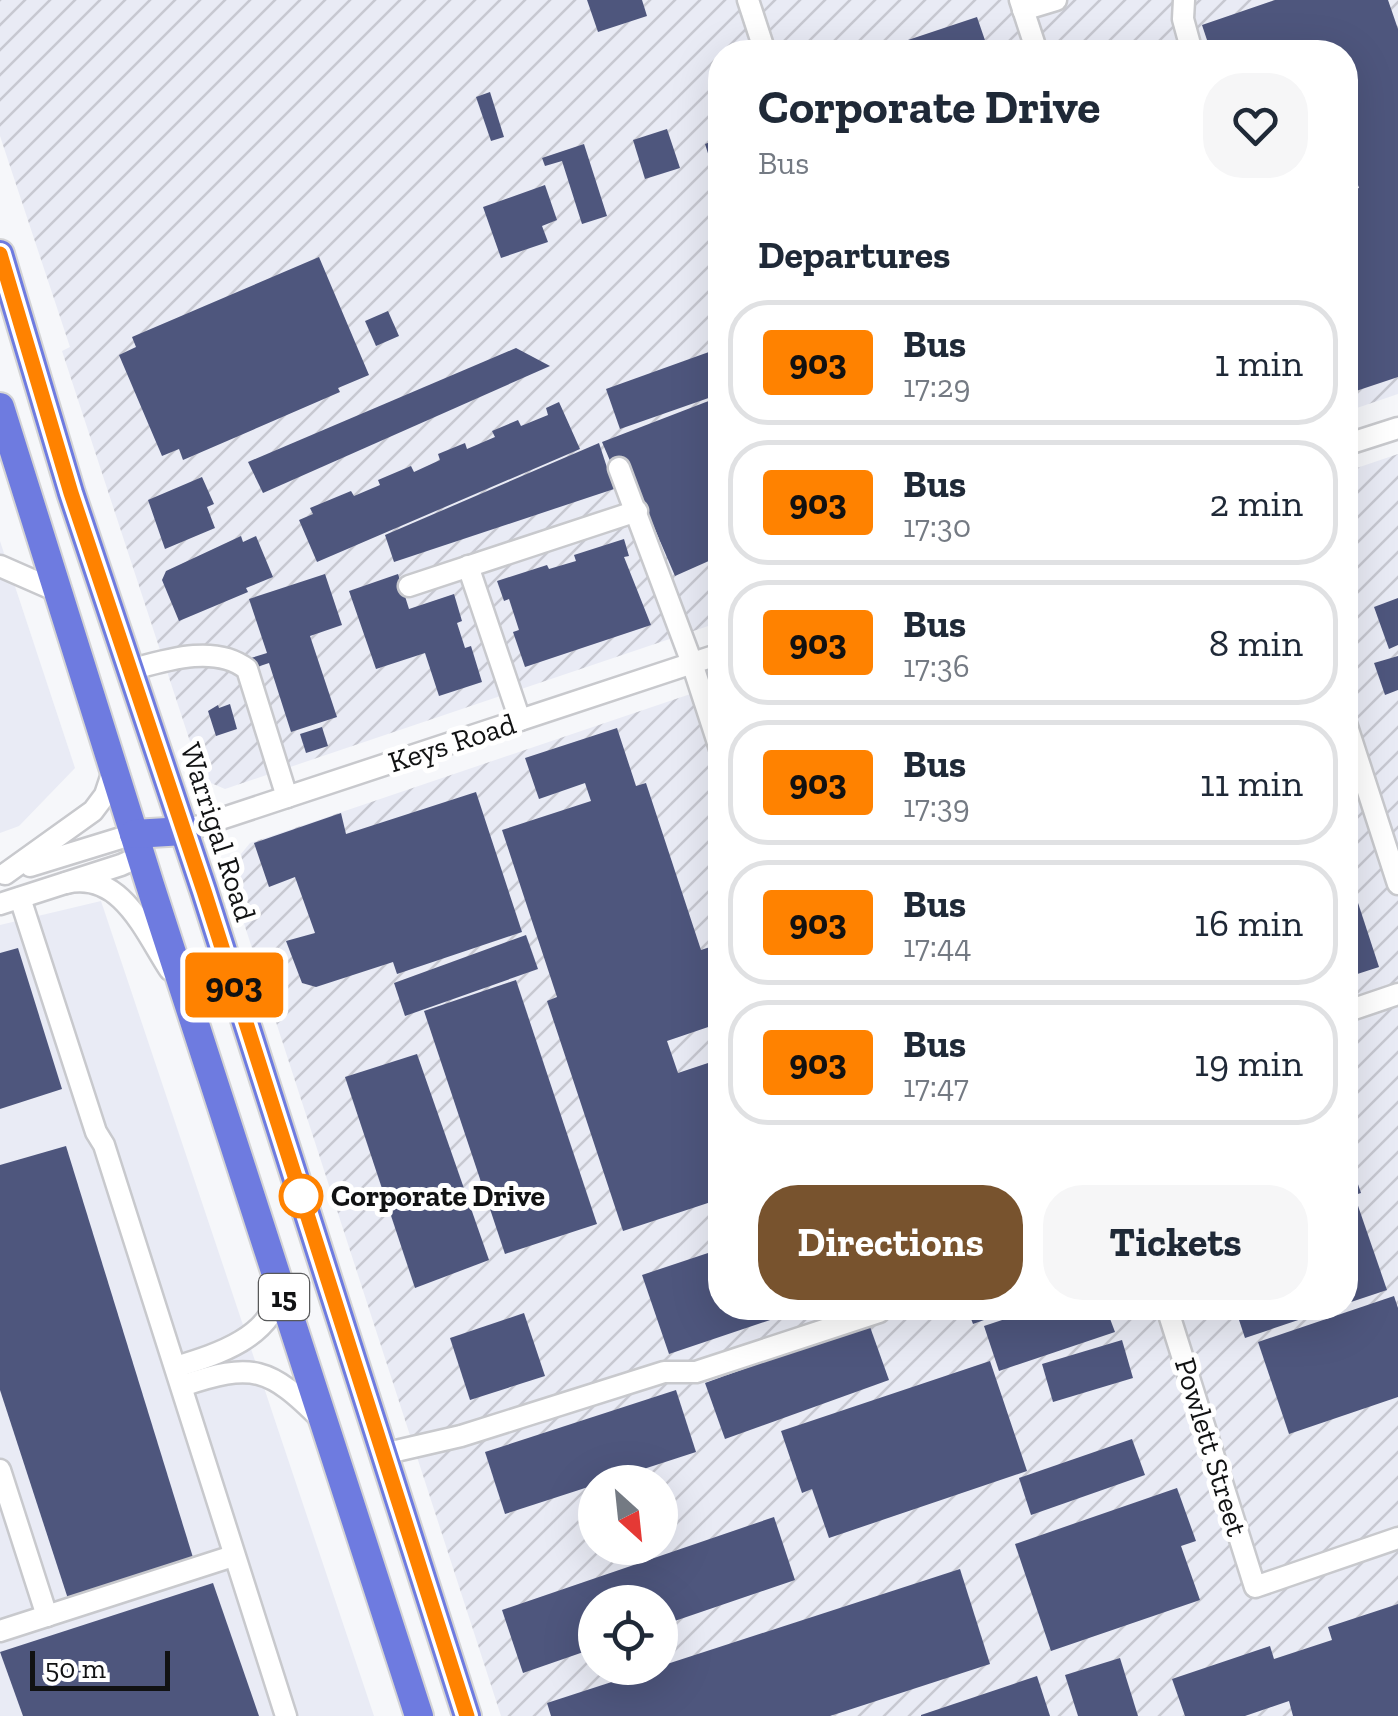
<!DOCTYPE html>
<html lang="en">
<head>
<meta charset="utf-8">
<style>
	:root { --surface:#fff; --page:#f6f6f7; --text:#1f2937; --muted:#747a83; --line:#e0e1e3; --accent:#78532e }
	body { margin:0; font-family:"Zilla Slab",serif; background:var(--page); color:var(--text); height:100vh; display:flex; flex-direction:column; font-size:38px; white-space:nowrap }
	* { box-sizing:border-box; margin:0 }
	p { font-size:32px; color:var(--muted) }
	.icon { flex:none; width:55px; height:55px; fill:none; stroke:currentColor; stroke-width:2; stroke-linecap:round; stroke-linejoin:round }
	.map { position:relative; flex:1; overflow:hidden }
	.drawer { position:absolute; left:708px; top:40px; width:650px; height:1280px; display:flex; flex-direction:column; background:var(--surface); border-radius:40px; box-shadow:0 10px 40px #0002 }
	.drawer>* { flex:none }
	.badge { padding:0 20px; border-radius:8px; font-size:35px; line-height:65px }
	.needle { width:65px; rotate:153deg }
	.controls { position:absolute; left:578px; top:1465px; display:grid; gap:20px }
	.controls a { display:grid; place-items:center; width:100px; height:100px; border-radius:50%; background:var(--surface); box-shadow:0 10px 40px #0002; font-size:50px }
	.scale { position:absolute; left:30px; bottom:25px; width:140px; box-sizing:border-box; padding-left:10px; border:5px solid #111213; border-top:0; font-size:28px; line-height:35px; white-space:nowrap; color:#111213; -webkit-text-stroke:8px #fff; paint-order:stroke }
	.map>.badge { position:absolute; translate:-50% -50%; box-shadow:0 0 0 5px #fff }
	h2 { padding:0 50px; font-size:38px; line-height:90px }
	.round { display:grid; place-items:center; flex:none; width:105px; height:105px; border-radius:40px; background:var(--page) }
	.summary { display:flex; align-items:center; justify-content:space-between; height:170px; padding:0 50px }
	h1 { font-size:48px; font-weight:800; line-height:75px }
	.primary-button { display:flex; gap:20px; margin-top:auto; padding:20px 50px }
	.primary-button a { flex:1; height:115px; border-radius:40px; background:var(--accent); color:#fff; font-size:40px; font-weight:800; line-height:115px; text-align:center }
	.primary-button a+a { background:var(--page); color:var(--text) }
	ul { padding:0; list-style:none }
	li { display:flex; align-items:center; gap:30px; height:125px; margin:0 20px 15px; padding:0 30px; border:5px solid var(--line); border-radius:40px }
	li div { flex:1 }
	li b { display:block; font-size:38px }
	li em { font-style:normal }
	li .badge { min-width:110px; font-weight:700; text-align:center }
	.map>svg:first-child { display:block }
</style>
</head>
<body>
<div class="map">
<svg width="1398" height="1716" viewBox="0 0 1398 1716">
	<defs>
		<pattern id="industrial-furrows" width="10" height="10" patternUnits="userSpaceOnUse" patternTransform="scale(2.5)"><rect width="10" height="10" fill="#e9ebf5"/><path d="M-1 1l2-2M0 10L10 0M9 11l2-2" fill="none" stroke="#c7c8d1"/></pattern>
	</defs>
	<rect width="100%" height="100%" fill="#f6f7fa"/>
	<!-- built -->
	<g fill="#e9ebf5">
		<polygon points="0,541 75,768 19,826 0,833"/>
		<polygon points="101,901 374,1716 0,1716 0,925"/>
	</g>
	<!-- industrial -->
	<g fill="url(#industrial-furrows)" fill-rule="evenodd">
		<polygon points="0,0 1398,0 1398,394 1345,412 1345,52 720,52 720,622 225,789 211,783 200,772 62,351 70,347 0,136"/>
		<path d="M1398 454V1716H501L227 871 250 843 720 684V1308H1345V472ZM595 1482H660V1548H595ZM595 1602H660V1668H595Z"/>
	</g>
	<!-- building -->
	<g fill="#4e567d">
		<polygon points="587,0 642,0 647,16 598,32"/>
		<polygon points="1275,0 1388,0 1398,29 1398,377 1356,391 1345,366 1345,192 1359,188 1345,148 1345,52 1211,52 1202,25"/>
		<polygon points="977,17 989,52 909,52 905,41"/>
		<polygon points="490,92 504,137 491,141 476,97"/>
		<polygon points="720,126 720,188 719,188 705,144 713,141 709,129"/>
		<polygon points="667,129 680,168 645,179 633,140"/>
		<polygon points="584,144 607,216 582,224 562,161 545,166 542,158"/>
		<polygon points="545,185 557,220 542,226 548,242 501,258 483,207"/>
		<polygon points="319,257 369,375 338,388 340,392 183,460 179,449 162,456 119,355 136,347 132,337"/>
		<polygon points="388,311 399,336 376,346 365,321"/>
		<polygon points="516,348 550,366 263,493 248,462"/>
		<polygon points="720,348 720,394 620,429 606,389"/>
		<polygon points="719,397 720,556 675,576 624,457 611,463 602,442"/>
		<polygon points="559,402 580,449 317,562 299,520 313,514 310,508 351,491 354,496 380,485 378,480 411,466 414,472 440,460 438,454 465,443 467,449 495,437 492,431 518,420 521,426 548,415 546,408"/>
		<polygon points="599,443 614,489 394,562 385,535"/>
		<polygon points="202,477 214,504 207,507 215,528 165,549 148,500"/>
		<polygon points="241,536 243,542 256,536 273,577 246,588 248,592 179,621 162,580 166,571"/>
		<polygon points="624,539 629,556 624,557 651,625 525,667 513,632 519,630 509,599 504,601 497,581 547,565 549,569 576,561 574,555"/>
		<polygon points="325,574 342,625 310,636 337,717 291,732 269,663 257,667 251,658 267,653 249,599"/>
		<polygon points="398,574 409,609 454,594 462,621 457,623 465,648 471,646 482,682 439,696 425,653 376,669 349,591"/>
		<polygon points="1398,598 1398,645 1389,649 1374,607"/>
		<polygon points="1398,656 1398,690 1385,695 1374,663"/>
		<polygon points="230,704 237,729 216,736 208,711 218,705 219,708"/>
		<polygon points="322,727 328,746 306,753 300,734"/>
		<polygon points="617,728 636,786 646,783 701,950 710,947 716,963 720,962 720,1023 667,1041 678,1073 720,1059 720,1199 623,1231 547,1001 557,997 502,830 591,801 585,783 539,799 525,758"/>
		<polygon points="476,792 522,932 397,974 393,962 316,987 302,983 286,941 315,933 295,877 269,887 254,843 341,813 346,834"/>
		<polygon points="1345,863 1379,967 1345,978"/>
		<polygon points="526,935 538,969 405,1016 394,983"/>
		<polygon points="18,948 62,1089 0,1109 0,953"/>
		<polygon points="516,980 597,1224 505,1254 424,1011"/>
		<polygon points="417,1054 489,1260 415,1288 345,1077"/>
		<polygon points="66,1146 195,1564 70,1605 0,1390 0,1165"/>
		<polygon points="1345,1146 1361,1193 1345,1198"/>
		<polygon points="1356,1200 1387,1290 1345,1304 1345,1204"/>
		<polygon points="720,1249 720,1308 806,1308 669,1354 642,1275"/>
		<polygon points="1394,1296 1398,1308 1398,1397 1289,1434 1258,1342"/>
		<polygon points="967,1308 1017,1308 973,1324"/>
		<polygon points="1038,1308 1106,1308 1115,1332 999,1371 984,1326"/>
		<polygon points="1235,1308 1334,1308 1245,1338"/>
		<polygon points="524,1313 545,1376 470,1400 450,1338"/>
		<polygon points="869,1324 889,1380 725,1439 705,1383"/>
		<polygon points="1122,1340 1133,1378 1053,1402 1042,1364"/>
		<polygon points="990,1361 1027,1471 829,1538 812,1489 802,1493 781,1431"/>
		<polygon points="676,1390 696,1452 505,1514 485,1452"/>
		<polygon points="1132,1439 1145,1475 1031,1515 1019,1478"/>
		<polygon points="1177,1488 1196,1541 1181,1546 1200,1600 1051,1651 1015,1544"/>
		<polygon points="774,1517 795,1580 660,1626 660,1602 595,1602 595,1648 523,1673 502,1610"/>
		<polygon points="960,1569 990,1664 830,1716 551,1716 547,1703"/>
		<polygon points="213,1583 259,1716 23,1716 0,1652"/>
		<polygon points="1398,1604 1398,1716 1293,1716 1289,1701 1245,1716 1185,1716 1172,1679 1270,1646 1274,1659 1332,1640 1328,1627"/>
		<polygon points="1120,1658 1138,1716 1078,1716 1065,1675"/>
		<polygon points="1037,1676 1050,1716 921,1716 921,1715"/>
	</g>
	<g fill="none" stroke-linecap="round" stroke-linejoin="round">
		<defs>
			<g id="minor">
				<polyline points="748,0 765,52"/>
				<polyline points="1020,0 1037,52"/>
				<polyline points="1184,0 1183,19 1192,52"/>
				<polyline points="1023,10 1056,0"/>
				<polyline points="1345,445 1398,428"/>
				<polyline points="619,468 692,663 720,749"/>
				<polyline points="0,566 57,591"/>
				<polyline points="468,566 520,720"/>
				<polyline points="409,586 637,511"/>
				<path d="M130 670C166 660 215 644 247 669L287 797"/>
				<polyline points="1345,720 1398,884"/>
				<polyline points="184,831 720,654"/>
				<polyline points="30,866 134,834"/>
				<polyline points="5,874 93,811 105,795 114,768"/>
				<path d="M66 883C121 870 145 932 170 970"/>
				<polyline points="20,898 96,1132 104,1145 286,1716"/>
				<polyline points="0,904 121,865 141,856"/>
				<polyline points="1345,1012 1398,994"/>
				<polyline points="1167,1308 1255,1587 1398,1538"/>
				<path d="M176 1367C218 1354 271 1338 281 1289"/>
				<path d="M182 1386C253 1362 269 1367 322 1420"/>
				<polyline points="383,1454 461,1436 664,1372 696,1372 879,1312"/>
				<polyline points="0,1470 47,1616"/>
				<polyline points="0,1631 233,1556"/>
			</g>
			<g id="highway">
				<polyline points="0,254 71,493 204,891 467,1716"/>
				<polyline points="0,407 150,885 419,1716"/>
				<polyline points="134,834 184,831"/>
			</g>
		</defs>
		<!-- minor casing -->
		<use href="#minor" stroke="#c8c9cd" stroke-width="25"/>
		<!-- highway casing -->
		<use href="#highway" stroke="#d4d4d5" stroke-width="32"/>
		<!-- minor -->
		<use href="#minor" stroke="#fff" stroke-width="20"/>
		<!-- highway -->
		<use href="#highway" stroke="#6e7be0" stroke-width="28"/>
	</g>
	<g fill="none" stroke-linecap="round" stroke-linejoin="round">
		<defs>
			<polyline id="line" points="0,254 71,493 204,891 467,1716"/>
		</defs>
		<!-- line casing -->
		<use href="#line" stroke="#fff" stroke-width="22"/>
		<!-- line -->
		<use href="#line" stroke="#ff8200" stroke-width="15"/>
	</g>
	<!-- markers -->
	<circle fill="#fff" stroke="#ff8200" stroke-width="5" cx="301" cy="1196" r="20"/>
	<g text-anchor="middle" dominant-baseline="central" stroke-width="10" stroke-linejoin="round" paint-order="stroke">
		<!-- shield labels -->
		<rect fill="#fff" stroke="#58595a" stroke-width="2.5" x="259" y="1274" width="50" height="46" rx="8"/>
		<g font-size="28" font-weight="bold" fill="#111213">
			<text x="284" y="1297">15</text>
		</g>
		<!-- street labels -->
		<g font-size="30" fill="#111213" stroke="#fff">
			<text transform="translate(452 743) rotate(-18)">Keys Road</text>
			<text transform="translate(218 832) rotate(72)">Warrigal Road</text>
			<text transform="translate(1211 1447) rotate(73)">Powlett Street</text>
		</g>
		<!-- stop labels -->
		<g font-size="30" font-weight="bold" fill="#111213" stroke="#fff" text-anchor="start">
			<text x="331" y="1196">Corporate Drive</text>
		</g>
	</g>
</svg>
<div class="controls">
<a><svg class="needle" viewBox="-14 -14 28 28"><path d="M0-13l5 13h-10z" fill="#e53935"/><path d="M0 13l5-13h-10z" fill="#747a83"/></svg></a>
<a><svg class="icon" aria-label="locate" viewBox="0 0 24 24"><circle cx="12" cy="12" r="6"/><path d="M12 2v4M12 18v4M2 12h4M18 12h4"/></svg></a>
</div>
<div class="scale">50 m</div>
<b class="badge" style="left:234px;top:985px;background:#ff8200;color:#111">903</b>
<section class="drawer">
<div class="summary"><div><h1>Corporate Drive</h1><p>Bus</p></div><a class="round"><svg class="icon" aria-label="heart" viewBox="0 0 24 24"><path d="M12 20l-8-8c-3-5 5-10 8-4 3-6 11-1 8 4z"/></svg></a></div>
<h2>Departures</h2>
<ul>
<li><span class="badge" style="background:#ff8200;color:#111">903</span><div><b>Bus</b><p>17:29</p></div><em>1 min</em></li>
<li><span class="badge" style="background:#ff8200;color:#111">903</span><div><b>Bus</b><p>17:30</p></div><em>2 min</em></li>
<li><span class="badge" style="background:#ff8200;color:#111">903</span><div><b>Bus</b><p>17:36</p></div><em>8 min</em></li>
<li><span class="badge" style="background:#ff8200;color:#111">903</span><div><b>Bus</b><p>17:39</p></div><em>11 min</em></li>
<li><span class="badge" style="background:#ff8200;color:#111">903</span><div><b>Bus</b><p>17:44</p></div><em>16 min</em></li>
<li><span class="badge" style="background:#ff8200;color:#111">903</span><div><b>Bus</b><p>17:47</p></div><em>19 min</em></li>
</ul>
<div class="primary-button"><a>Directions</a><a>Tickets</a></div>
</section>
</div>
</body>
</html>
